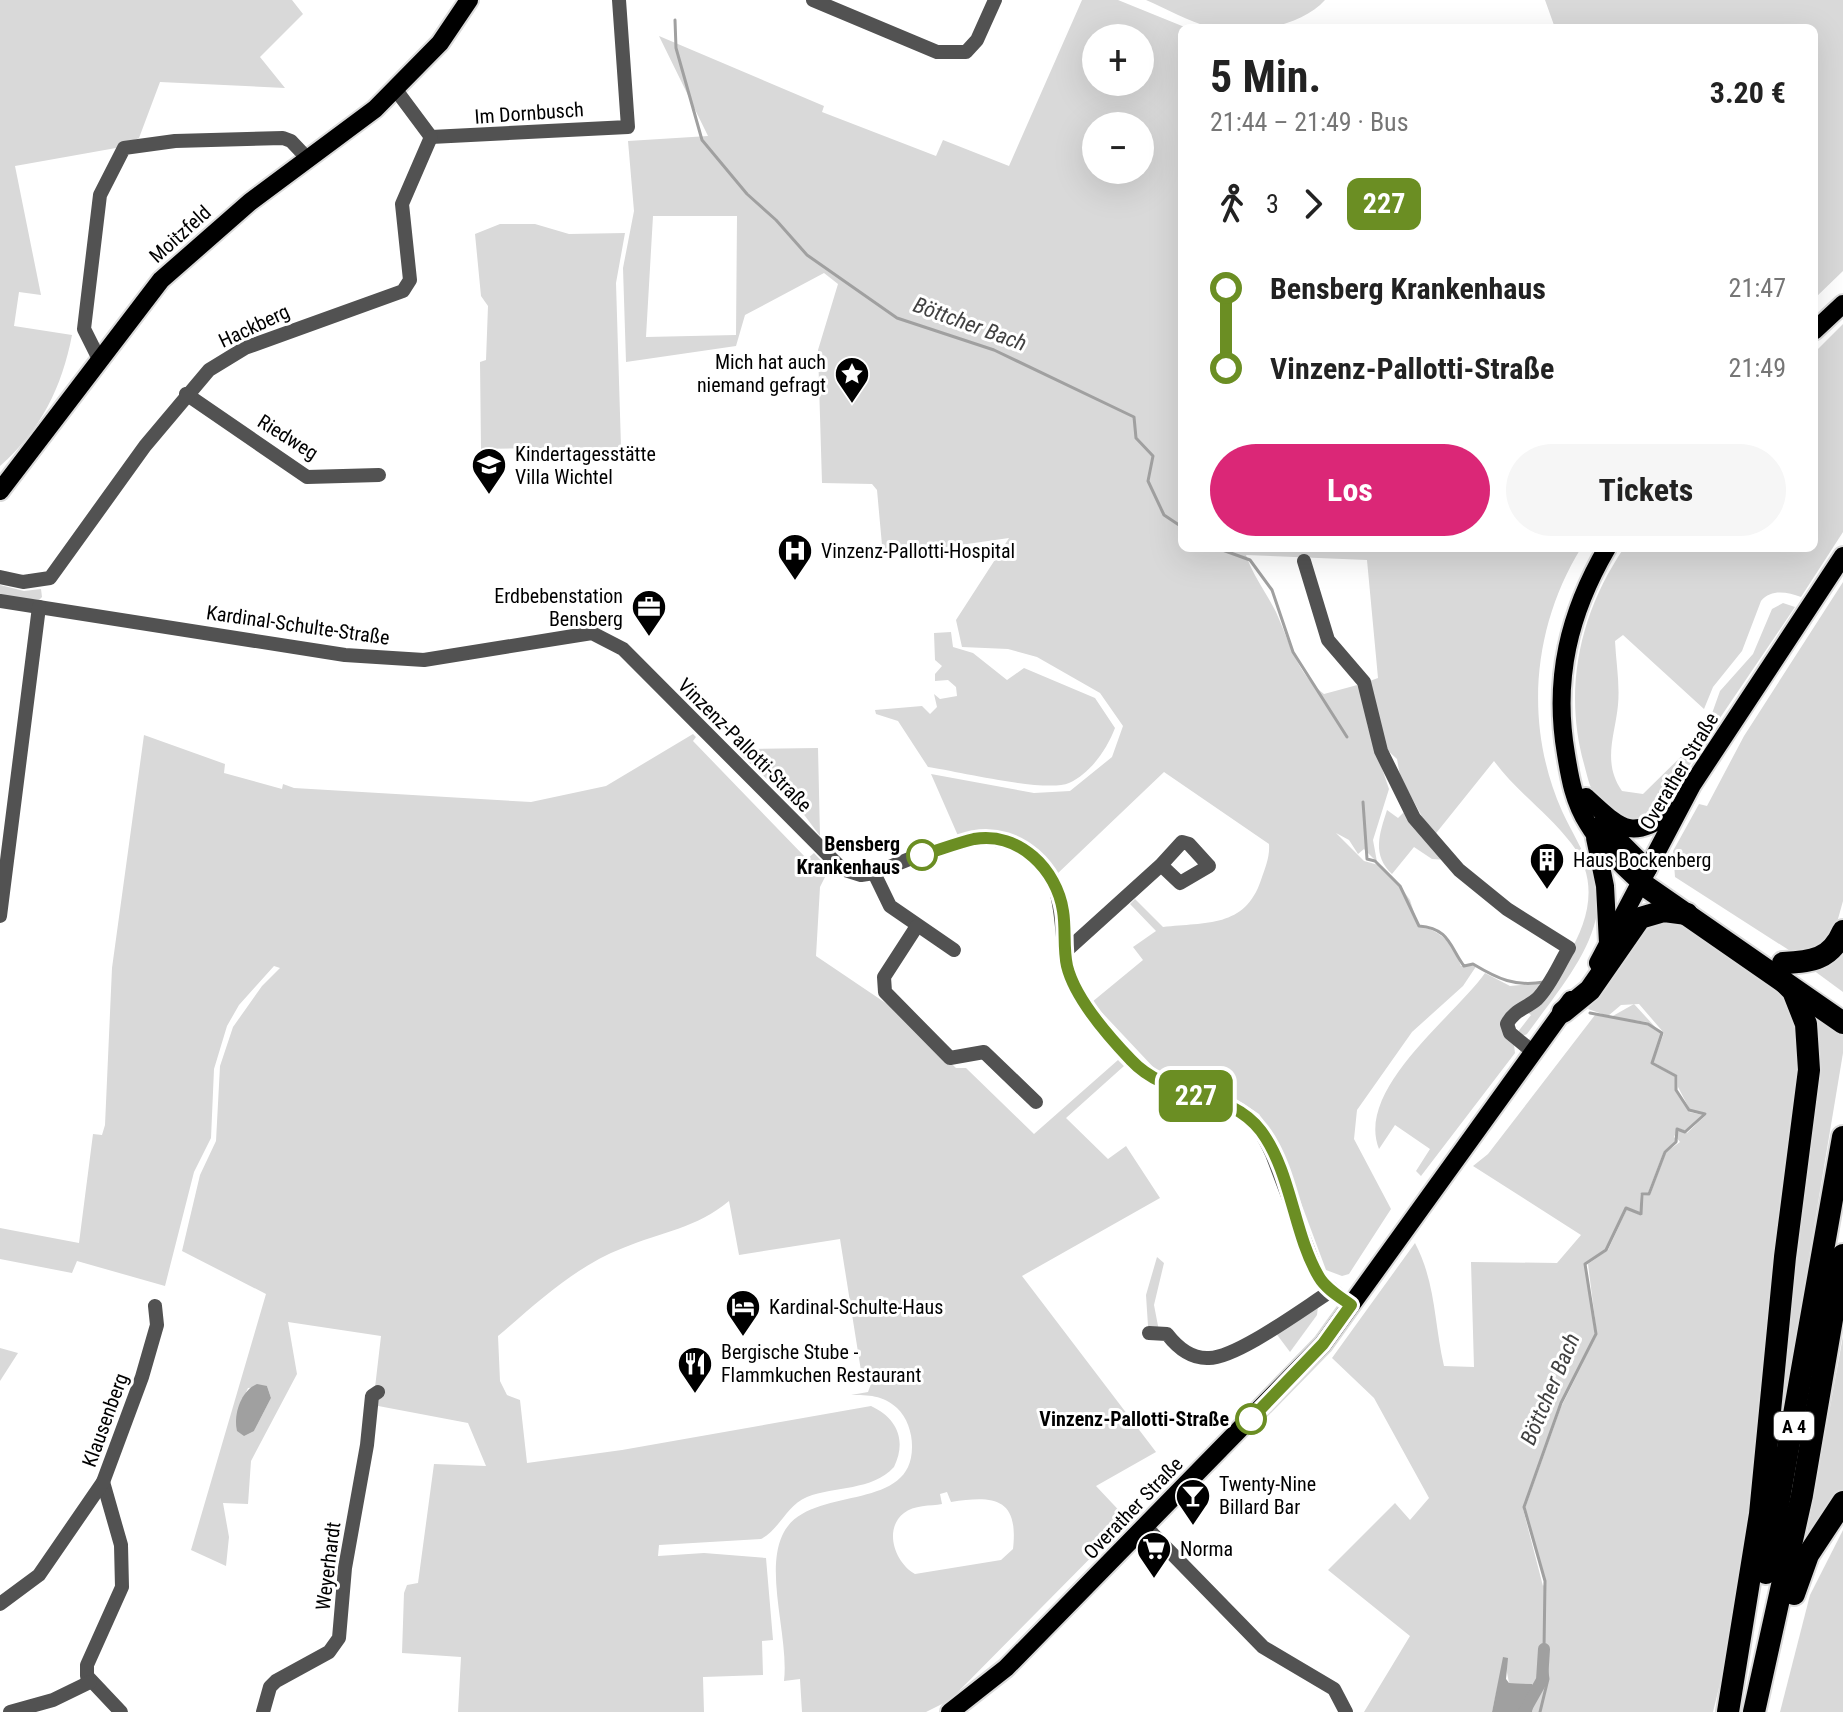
<!DOCTYPE html>
<html lang="de">
<head>
<meta charset="utf-8">
<style>
	:root { --surface:#fff; --page:#f6f6f6; --text:#222; --muted:#767676; --accent:#db2777 }
	body { margin:0; font-family:"Roboto Condensed",sans-serif; background:var(--page); color:var(--text); height:100vh; display:flex; flex-direction:column; font-size:30px; white-space:nowrap }
	* { box-sizing:border-box; margin:0 }
	p { font-size:26px; color:var(--muted) }
	.icon { flex:none; width:44px; height:44px; fill:none; stroke:currentColor; stroke-width:2; stroke-linecap:round; stroke-linejoin:round }
	.map { position:relative; flex:1; overflow:hidden }
	.sheet { position:absolute; left:1178px; top:24px; width:640px; height:528px; display:flex; flex-direction:column; background:var(--surface); border-radius:12px; box-shadow:0 8px 32px #0002 }
	.sheet>* { flex:none }
	.badge { padding:0 16px; border-radius:12px; font-size:28px; line-height:52px }
	.fabs { position:absolute; left:1082px; top:24px; display:grid; gap:16px }
	.fabs a { display:grid; place-items:center; width:72px; height:72px; border-radius:50%; background:var(--surface); box-shadow:0 8px 32px #0002; font-size:40px }
	.map>.badge { position:absolute; translate:-50% -50%; box-shadow:0 0 0 4px #fff }
	.legs { display:flex; align-items:center; gap:12px; height:88px; padding:0 32px; font-size:26px }
	.legs p { margin-inline-start:auto }
	.overview { display:flex; align-items:center; justify-content:space-between; height:136px; padding:0 32px }
	h1 { font-size:44px; font-weight:700; line-height:60px }
	.cta { display:flex; gap:16px; margin-top:auto; padding:16px 32px }
	.cta a { flex:1; height:92px; border-radius:48px; background:var(--accent); color:#fff; font-size:32px; font-weight:700; line-height:92px; text-align:center }
	.cta a+a { background:var(--page); color:var(--text) }
	ul { padding:0 32px; list-style:none }
	li { display:flex; align-items:center; gap:28px; height:80px; font-size:30px }
	li i { display:grid; place-items:center; width:12px; height:100%; margin:0 10px; background:currentColor }
	li i::after { content:''; width:20px; height:20px; margin:-10px; border:6px solid; border-radius:50%; background:var(--surface) }
	li p { margin-inline-start:auto }
	li:first-child i { background:linear-gradient(#0000 50%,currentColor 0) }
	li:last-child i { background:linear-gradient(currentColor 50%,#0000 0) }
	.map>svg:first-child { display:block }
</style>
</head>
<body>
<div class="map">
<svg width="1843" height="1712" viewBox="0 0 1843 1712">
	<rect width="100%" height="100%" fill="#fff"/>
	<!-- green -->
	<g fill="#d9d9d9" fill-rule="evenodd">
		<path d="M0 0H292L303 14 260 57 285 88 160 82 139 138 116 148 15 166 41 295 19 292 14 326 72 335C62 387 41 430 0 466Z"/>
		<path d="M1082 0H1118L1187 28H1182V548H1581C1532 628 1524 725 1562 811 1576 842 1602 877 1597 913 1590 956 1552 999 1527 1034L1523 1036 1517 1033 1531 1015 1525 1011C1565 966 1616 901 1571 843 1548 813 1516 791 1494 761L1433 837 1400 776 1397 759 1385 748 1367 682 1378 678 1367 560 1246 555C1253 576 1266 592 1276 612 1289 641 1297 674 1324 694L1361 684 1368 727 1389 789 1373 840 1377 862 1364 849 1358 854 1349 840 1336 833 1364 861 1382 866 1395 879 1410 900 1418 925C1443 933 1452 941 1461 966L1477 965 1463 986 1412 1032 1357 1110 1354 1139 1391 1209 1349 1274 1342 1276 1326 1270 1281 1149 1259 1114 1227 1093 1187 1086 1155 1069 1092 1002 1143 960 1133 947 1156 931 1130 904 1135 899 1163 927C1206 922 1245 928 1261 880 1265 868 1270 857 1269 844L1164 772 1056 875C1027 842 1004 825 959 838L931 774 1034 793 1070 791 1112 757 1123 726 1100 693 1037 657 1008 649 962 647 956 620 1009 538 883 556 877 490 872 484 822 483 818 350 838 284 824 273 745 315 736 346 626 362 623 268 634 211 628 141 708 136 659 36 824 106 822 112 936 156 943 140 1009 166ZM1096 38H1140V82H1096ZM1096 126H1140V170H1096ZM653 216H737L736 335 646 337Z"/>
		<path d="M1146 0H1325C1301 27 1244 37 1209 27 1188 21 1167 9 1146 0Z"/>
		<polygon points="1545,0 1843,0 1843,271 1814,299 1814,28 1555,28"/>
		<polygon points="500,224 535,224 569,234 625,233 616,283 621,447 481,449 480,362 486,360 488,306 481,296 475,234"/>
		<path d="M1843 324V532L1801 597C1787 592 1771 589 1761 601L1742 651 1713 687 1704 709 1623 635 1615 641C1616 662 1620 684 1618 705 1615 736 1602 762 1622 791L1643 794 1705 733 1720 691 1753 654 1772 609 1783 603 1795 607 1703 743 1657 819 1631 825C1620 817 1605 809 1597 799 1590 790 1587 775 1584 764 1563 689 1580 612 1624 548H1814V353Z"/>
		<polygon points="1843,582 1843,901 1836,926 1824,945 1795,954 1675,877 1673,851 1699,804 1707,806 1744,736"/>
		<polygon points="0,585 24,591 41,589 42,597 39,600 0,596"/>
		<path d="M951 632 953 647 973 653 1007 680 1024 668 1095 698 1115 728C1107 749 1091 773 1069 783 1046 793 956 771 928 767L898 721 876 714 875 710 922 706 930 714 937 707 934 694 940 699 957 696 956 687 948 680 935 681V674L942 666 935 660 934 633Z"/>
		<path d="M693 734 696 737 693 741 807 859 814 853 829 869 820 887 816 956 896 1010 956 1068H966L1034 1134 1118 1060 1124 1066 1066 1118 1108 1159 1126 1146 1160 1198 1022 1276 1156 1452 1096 1486 1128 1520 950 1700 926 1712H802L800 1679 784 1681C789 1639 765 1574 782 1536 805 1482 913 1516 912 1446 912 1433 907 1417 897 1408 883 1395 868 1395 851 1395L868 1392 871 1384 862 1377 840 1239 739 1255 729 1201C697 1228 661 1232 623 1248 574 1267 537 1303 498 1336L500 1381 507 1395 520 1400 527 1463 622 1450 871 1406C897 1418 907 1440 894 1467 872 1491 835 1486 807 1497 786 1506 780 1529 761 1539L659 1545 658 1556 704 1553 766 1558 773 1640 762 1641 763 1675 703 1677 704 1712H458L461 1657 402 1653 404 1593 407 1585 418 1583 434 1464 486 1466 468 1423 373 1405 381 1336 288 1322 297 1374 251 1461 248 1504 223 1503 229 1537 226 1566 191 1550 266 1294 182 1251 200 1175 216 1141 220 1066 233 1027 262 986 280 968 274 966 239 1005 227 1026 214 1069 211 1138 194 1172 165 1286 77 1261 72 1273 0 1259V1228L79 1243 93 1134 102 1135 105 1125 112 968 144 735 225 764 224 773 282 789 283 784 294 788 531 802 606 786ZM267 1386 271 1398 254 1431 241 1403 248 1388ZM947 1492 951 1502C992 1496 1019 1496 1013 1549L1001 1560 915 1574C895 1563 883 1529 904 1513 913 1505 931 1506 942 1504L940 1494Z"/>
		<polygon points="818,748 820,836 790,796 787,798 740,754 748,749"/>
		<path d="M1387 810 1398 818 1405 811 1448 860 1432 859 1414 847 1392 874C1372 855 1379 835 1387 810Z"/>
		<path d="M1673 919C1709 942 1783 976 1795 1020 1798 1031 1798 1045 1799 1057L1757 1465 1725 1663 1713 1712H1532L1537 1689 1532 1684 1509 1683 1504 1657 1492 1712H1364L1410 1636 1328 1570 1395 1503 1410 1520 1429 1498 1374 1398 1332 1358 1415 1243C1436 1283 1434 1323 1444 1366L1474 1367 1471 1262 1557 1263 1581 1235 1473 1166 1488 1154 1595 1015 1646 1024 1661 1034 1651 1063 1677 1077 1676 1089 1689 1112 1703 1115 1686 1131 1678 1128 1674 1137 1678 1141 1664 1151 1648 1193 1640 1194V1214L1626 1207 1606 1249 1585 1263 1595 1335 1560 1405 1523 1509 1543 1586 1546 1582 1525 1508 1561 1407 1597 1335 1588 1264 1608 1250 1627 1209 1642 1216V1196L1650 1195 1666 1152 1680 1142 1676 1137 1679 1130 1687 1133 1707 1114 1690 1110 1678 1087V1076L1653 1062 1664 1033 1639 1004 1621 1005 1608 1016 1588 1009 1645 926Z"/>
		<polygon points="1843,941 1843,992 1809,967"/>
		<path d="M1485 973 1510 986 1541 983 1537 993 1510 1012 1515 1053 1421 1176 1416 1171 1430 1149 1395 1125 1379 1149C1355 1089 1454 1017 1485 973Z"/>
		<polygon points="1634,1004 1657,1029 1647,1022 1611,1017"/>
		<polygon points="1804,1007 1843,1035 1843,1053 1768,1503"/>
		<polygon points="1157,1257 1164,1263 1154,1305 1159,1331 1148,1326 1146,1295"/>
		<polygon points="1318,1306 1317,1315 1290,1352 1275,1332"/>
		<polygon points="1843,1336 1843,1493 1803,1556"/>
		<polygon points="0,1348 18,1353 0,1381"/>
		<polygon points="1843,1530 1843,1712 1780,1712 1810,1595"/>
	</g>
	<!-- water -->
	<g fill="#a0a0a0">
		<path d="M257 1384 267 1386 271 1398 254 1431 244 1436 237 1431C233 1415 241 1390 257 1384Z"/>
		<polygon points="1503,1657 1508,1658 1506,1679 1509,1683 1532,1684 1537,1689 1532,1712 1492,1712"/>
	</g>
	<g fill="none" stroke-linecap="round" stroke-linejoin="round">
		<!-- stream -->
		<g stroke="#a0a0a0" stroke-width="3">
			<polyline points="675,20 676,48 702,140 747,194 776,220 807,255 897,318 994,350 1134,417 1136,438 1153,456 1148,481 1164,515 1182,527"/>
			<polyline points="1217,548 1250,560 1272,590 1293,652 1347,737"/>
			<path d="M1363 802 1367 859 1375 861 1400 886 1419 926C1449 928 1450 947 1464 966L1473 964C1498 979 1515 987 1544 982"/>
			<polyline points="1540,1712 1548,1679 1544,1649 1545,1581 1524,1507 1561,1403 1596,1334 1585,1264 1606,1250 1626,1208 1641,1214 1642,1194 1649,1194 1665,1152 1676,1142 1677,1129 1685,1132 1705,1114 1689,1110 1676,1090 1676,1076 1652,1063 1662,1033 1648,1024 1590,1013"/>
		</g>
		<!-- canal -->
		<polyline stroke="#a0a0a0" stroke-width="12" points="1524,1712 1542,1680 1544,1649"/>
		<defs>
			<g id="major">
				<polyline points="1814,331 1843,304"/>
				<polyline points="0,491 161,280 250,202 375,109 440,43 469,0"/>
				<path d="M1607 548C1569 613 1553 679 1566 754 1570 779 1574 802 1588 824 1601 846 1622 866 1641 883"/>
				<path d="M1586 797C1626 834 1631 839 1678 809"/>
				<polyline points="1602,823 1648,869"/>
				<polyline points="1595,838 1605,886 1608,943"/>
				<polyline points="1598,963 1692,785 1843,556"/>
				<polyline points="950,1712 1006,1668 1323,1344 1571,1000"/>
			</g>
			<g id="highway">
				<polyline points="1641,883 1843,1023"/>
				<path d="M1783 963C1812 962 1831 959 1843 931"/>
				<polyline points="1563,1012 1590,990 1640,918 1664,911 1687,914"/>
				<polyline points="1766,1573 1843,1137"/>
				<polyline points="1794,1594 1808,1555 1843,1502"/>
				<polyline points="1728,1712 1760,1514 1785,1257 1809,1070 1806,1024 1793,991 1779,977"/>
				<polyline points="1754,1712 1802,1495 1843,1255"/>
			</g>
		</defs>
		<!-- major casing -->
		<use href="#major" stroke="#dbdbdb" stroke-width="22"/>
		<!-- highway casing -->
		<use href="#highway" stroke="#dbdbdb" stroke-width="26"/>
		<!-- minor -->
		<g stroke="#525252" stroke-width="14">
			<polyline points="813,0 937,52 966,52 977,40 995,0"/>
			<polyline points="396,90 431,137"/>
			<polyline points="431,137 628,127 619,0"/>
			<polyline points="99,359 84,329 100,195 124,148 175,141 283,138 291,141 309,160"/>
			<polyline points="186,394 307,477 379,475"/>
			<path d="M1304 561 1328 640 1364 682 1381 751 1414 818 1459 870 1507 909 1569 948C1559 964 1551 985 1537 999 1527 1008 1514 1010 1507 1024L1510 1033 1533 1052"/>
			<polyline points="0,577 23,582 50,578 145,446 209,370 245,348 403,291 410,280 402,204 431,137"/>
			<path d="M0 601 345 655 424 660 592 633 623 649 842 869 861 875 874 873C918 857 980 822 1025 850 1075 881 1053 937 1073 982 1089 1018 1135 1071 1171 1088 1221 1111 1245 1093 1272 1154L1319 1278 1351 1305"/>
			<polyline points="874,873 890,906 954,950"/>
			<polyline points="0,916 39,607"/>
			<polyline points="917,926 884,977 885,992 950,1058 984,1052 1036,1102"/>
			<polyline points="1066,951 1161,865 1180,883 1209,866 1189,844 1182,842 1161,865"/>
			<path d="M1149 1333 1167 1334C1177 1347 1191 1359 1209 1358 1237 1358 1304 1308 1331 1291"/>
			<polyline points="103,1482 121,1545 122,1587 87,1665 87,1676 121,1712"/>
			<polyline points="1146,1527 1263,1647 1334,1689 1346,1712"/>
			<polyline points="0,1604 39,1575 103,1482 142,1377 157,1325 155,1306"/>
			<polyline points="10,1712 53,1700 90,1682"/>
			<polyline points="263,1712 270,1687 276,1681 329,1652 339,1638 345,1568 367,1445 372,1396 378,1392"/>
		</g>
		<!-- major -->
		<use href="#major" stroke="#000" stroke-width="18"/>
		<!-- highway -->
		<use href="#highway" stroke="#000" stroke-width="22"/>
	</g>
	<g fill="none" stroke-linecap="round" stroke-linejoin="round">
		<defs>
			<path id="line-1" d="M922 855C939 850 957 843 974 839 1019 831 1057 870 1063 911 1066 929 1063 948 1067 966 1075 999 1108 1036 1131 1060 1169 1101 1229 1088 1261 1131 1292 1173 1293 1233 1319 1277 1326 1289 1340 1297 1351 1305L1323 1344 1251 1419"/>
		</defs>
		<!-- line-1 casing -->
		<use href="#line-1" stroke="#fff" stroke-width="18"/>
		<!-- line-1 -->
		<use href="#line-1" stroke="#6b8e23" stroke-width="12"/>
	</g>
	<!-- icons -->
	<defs>
		<symbol id="sight-pin" viewBox="-11 -11 22 30"><path d="M0 17L-7.5 6A9.5 9.5 0 1 1 7.5 6Z" fill="#000" stroke="#fff"/><path d="M0-6L1.8-2.2L6-1.7L2.9 1.2L3.7 5.4L0 3.3L-3.7 5.4L-2.9 1.2L-6-1.7L-1.8-2.2Z" fill="#fff"/></symbol>
		<symbol id="school-pin" viewBox="-11 -11 22 30"><path d="M0 17L-7.5 6A9.5 9.5 0 1 1 7.5 6Z" fill="#000" stroke="#fff"/><path d="M0-5L7-2L0 1L-7-2ZM-4 1L0 2.5L4 1V4Q0 6-4 4Z" fill="#fff"/></symbol>
		<symbol id="hospital-pin" viewBox="-11 -11 22 30"><path d="M0 17L-7.5 6A9.5 9.5 0 1 1 7.5 6Z" fill="#000" stroke="#fff"/><path d="M-5-5h3v3.5h4V-5h3V5h-3V1.5h-4V5h-3Z" fill="#fff"/></symbol>
		<symbol id="office-pin" viewBox="-11 -11 22 30"><path d="M0 17L-7.5 6A9.5 9.5 0 1 1 7.5 6Z" fill="#000" stroke="#fff"/><path d="M-6-3h4V-5.5h4V-3h4V5H-6ZM-1-4.5V-3h2v-1.5ZM-6 0V1H6V0Z" fill="#fff"/></symbol>
		<symbol id="building-pin" viewBox="-11 -11 22 30"><path d="M0 17L-7.5 6A9.5 9.5 0 1 1 7.5 6Z" fill="#000" stroke="#fff"/><path d="M-4-6H4V6H1V3H-1V6H-4ZM-2.5-4.3h1.7v1.8h-1.7ZM.8-4.3h1.7v1.8H.8ZM-2.5-1h1.7V.8h-1.7ZM.8-1h1.7V.8H.8Z" fill="#fff"/></symbol>
		<symbol id="hotel-pin" viewBox="-11 -11 22 30"><path d="M0 17L-7.5 6A9.5 9.5 0 1 1 7.5 6Z" fill="#000" stroke="#fff"/><path d="M-6-4.5h1.5V1H6V5H4.5V3h-9V5H-6ZM-4 0a1.8 1.8 0 1 1 3.6 0ZM.5 0V-2.5h3Q6-2.5 6 0Z" fill="#fff"/></symbol>
		<symbol id="restaurant-pin" viewBox="-11 -11 22 30"><path d="M0 17L-7.5 6A9.5 9.5 0 1 1 7.5 6Z" fill="#000" stroke="#fff"/><path d="M-5-6h1v4h1v-4h1v4h1v-4h1v5L-1.5 .5V6h-2V.5L-5-1ZM5-6V6H3V1.5H1.5Q1.5-4 5-6Z" fill="#fff"/></symbol>
		<symbol id="bar-pin" viewBox="-11 -11 22 30"><path d="M0 17L-7.5 6A9.5 9.5 0 1 1 7.5 6Z" fill="#000" stroke="#fff"/><path d="M-6-5H6L.8 .8V4.5H3.5V6h-7V4.5H-.8V.8Z" fill="#fff"/></symbol>
		<symbol id="supermarket-pin" viewBox="-11 -11 22 30"><path d="M0 17L-7.5 6A9.5 9.5 0 1 1 7.5 6Z" fill="#000" stroke="#fff"/><path d="M-6-5.5h2.5l.6 2H6L4.5 2H-2.5L-4.4-4H-6ZM-1.5 3.2a1.3 1.3 0 1 0 .1 0ZM3 3.2a1.3 1.3 0 1 0 .1 0Z" fill="#fff"/></symbol>
	</defs>
	<g fill-rule="evenodd">
		<use href="#sight-pin" x="832" y="354" width="40" height="54"/>
		<use href="#school-pin" x="469" y="445" width="40" height="54"/>
		<use href="#hospital-pin" x="775" y="531" width="40" height="54"/>
		<use href="#office-pin" x="629" y="587" width="40" height="54"/>
		<use href="#building-pin" x="1527" y="840" width="40" height="54"/>
		<use href="#hotel-pin" x="723" y="1287" width="40" height="54"/>
		<use href="#restaurant-pin" x="675" y="1344" width="40" height="54"/>
		<use href="#bar-pin" x="1173" y="1476" width="40" height="54"/>
		<use href="#supermarket-pin" x="1134" y="1529" width="40" height="54"/>
	</g>
	<!-- markers -->
	<g fill="#fff" stroke="#6b8e23" stroke-width="4">
		<circle cx="922" cy="855" r="14"/>
		<circle cx="1251" cy="1419" r="14"/>
	</g>
	<g text-anchor="middle" dominant-baseline="central" stroke-width="6" stroke-linejoin="round" paint-order="stroke">
		<!-- shield labels -->
		<rect fill="#fff" stroke="#4c4c4c" stroke-width="2" x="1774" y="1412" width="40" height="28" rx="6"/>
		<g font-size="18" font-weight="bold" fill="#000">
			<text x="1794" y="1426">A 4</text>
		</g>
		<!-- street labels -->
		<g font-size="20" fill="#000" stroke="#fff">
			<text transform="translate(529 113) rotate(-4)">Im Dornbusch</text>
			<text transform="translate(180 234) rotate(-42)">Moitzfeld</text>
			<text transform="translate(254 326) rotate(-25)">Hackberg</text>
			<text transform="translate(288 437) rotate(32)">Riedweg</text>
			<text transform="translate(298 625) rotate(8)">Kardinal-Schulte-Straße</text>
			<text transform="translate(745 745) rotate(45)">Vinzenz-Pallotti-Straße</text>
			<text transform="translate(1679 771) rotate(-59)">Overather Straße</text>
			<text transform="translate(105 1420) rotate(-70)">Klausenberg</text>
			<text transform="translate(1133 1508) rotate(-46)">Overather Straße</text>
			<text transform="translate(328 1566) rotate(-83)">Weyerhardt</text>
		</g>
		<!-- poi labels -->
		<g font-size="20" fill="#000" stroke="#fff" text-anchor="start">
			<text x="826" y="362" text-anchor="end">Mich hat auch<tspan x="826" dy="23">niemand gefragt</tspan></text>
			<text x="515" y="454">Kindertagesstätte<tspan x="515" dy="23">Villa Wichtel</tspan></text>
			<text x="821" y="551">Vinzenz-Pallotti-Hospital</text>
			<text x="623" y="596" text-anchor="end">Erdbebenstation<tspan x="623" dy="23">Bensberg</tspan></text>
			<text x="1573" y="860">Haus Bockenberg</text>
			<text x="769" y="1307">Kardinal-Schulte-Haus</text>
			<text x="721" y="1352">Bergische Stube -<tspan x="721" dy="23">Flammkuchen Restaurant</tspan></text>
			<text x="1219" y="1484">Twenty-Nine<tspan x="1219" dy="23">Billard Bar</tspan></text>
			<text x="1180" y="1549">Norma</text>
		</g>
		<!-- stop labels -->
		<g font-size="20" font-weight="bold" fill="#000" stroke="#fff" text-anchor="end">
			<text x="900" y="844">Bensberg<tspan x="900" dy="23">Krankenhaus</tspan></text>
			<text x="1229" y="1419">Vinzenz-Pallotti-Straße</text>
		</g>
		<!-- water labels -->
		<g font-size="22" font-style="italic" fill="#414141" stroke="#fff">
			<text transform="translate(970 324) rotate(20)">Böttcher Bach</text>
			<text transform="translate(1550 1389) rotate(-67)">Böttcher Bach</text>
		</g>
	</g>
</svg>
<div class="fabs">
<a>+</a>
<a>−</a>
</div>
<b class="badge" style="left:1196px;top:1096px;background:#6b8e23;color:#fff">227</b>
<section class="sheet">
<div class="overview"><div><h1>5 Min.</h1><p>21:44 – 21:49 · Bus</p></div><b>3.20 €</b></div>
<div class="legs"><svg class="icon" aria-label="walk" viewBox="0 0 24 24"><circle cx="13" cy="4" r="2"/><path d="M13 8l-2 6 4 7M11 14l-3 7M7 12l3-4h3l4 4"/></svg>3<svg class="icon" aria-label="forward" viewBox="0 0 24 24"><path d="M9 5l7 7-7 7"/></svg><b class="badge" style="background:#6b8e23;color:#fff">227</b></div>
<ul>
<li><i style="color:#6b8e23"></i><b>Bensberg Krankenhaus</b><p>21:47</p></li>
<li><i style="color:#6b8e23"></i><b>Vinzenz-Pallotti-Straße</b><p>21:49</p></li>
</ul>
<div class="cta"><a>Los</a><a>Tickets</a></div>
</section>
</div>
</body>
</html>
